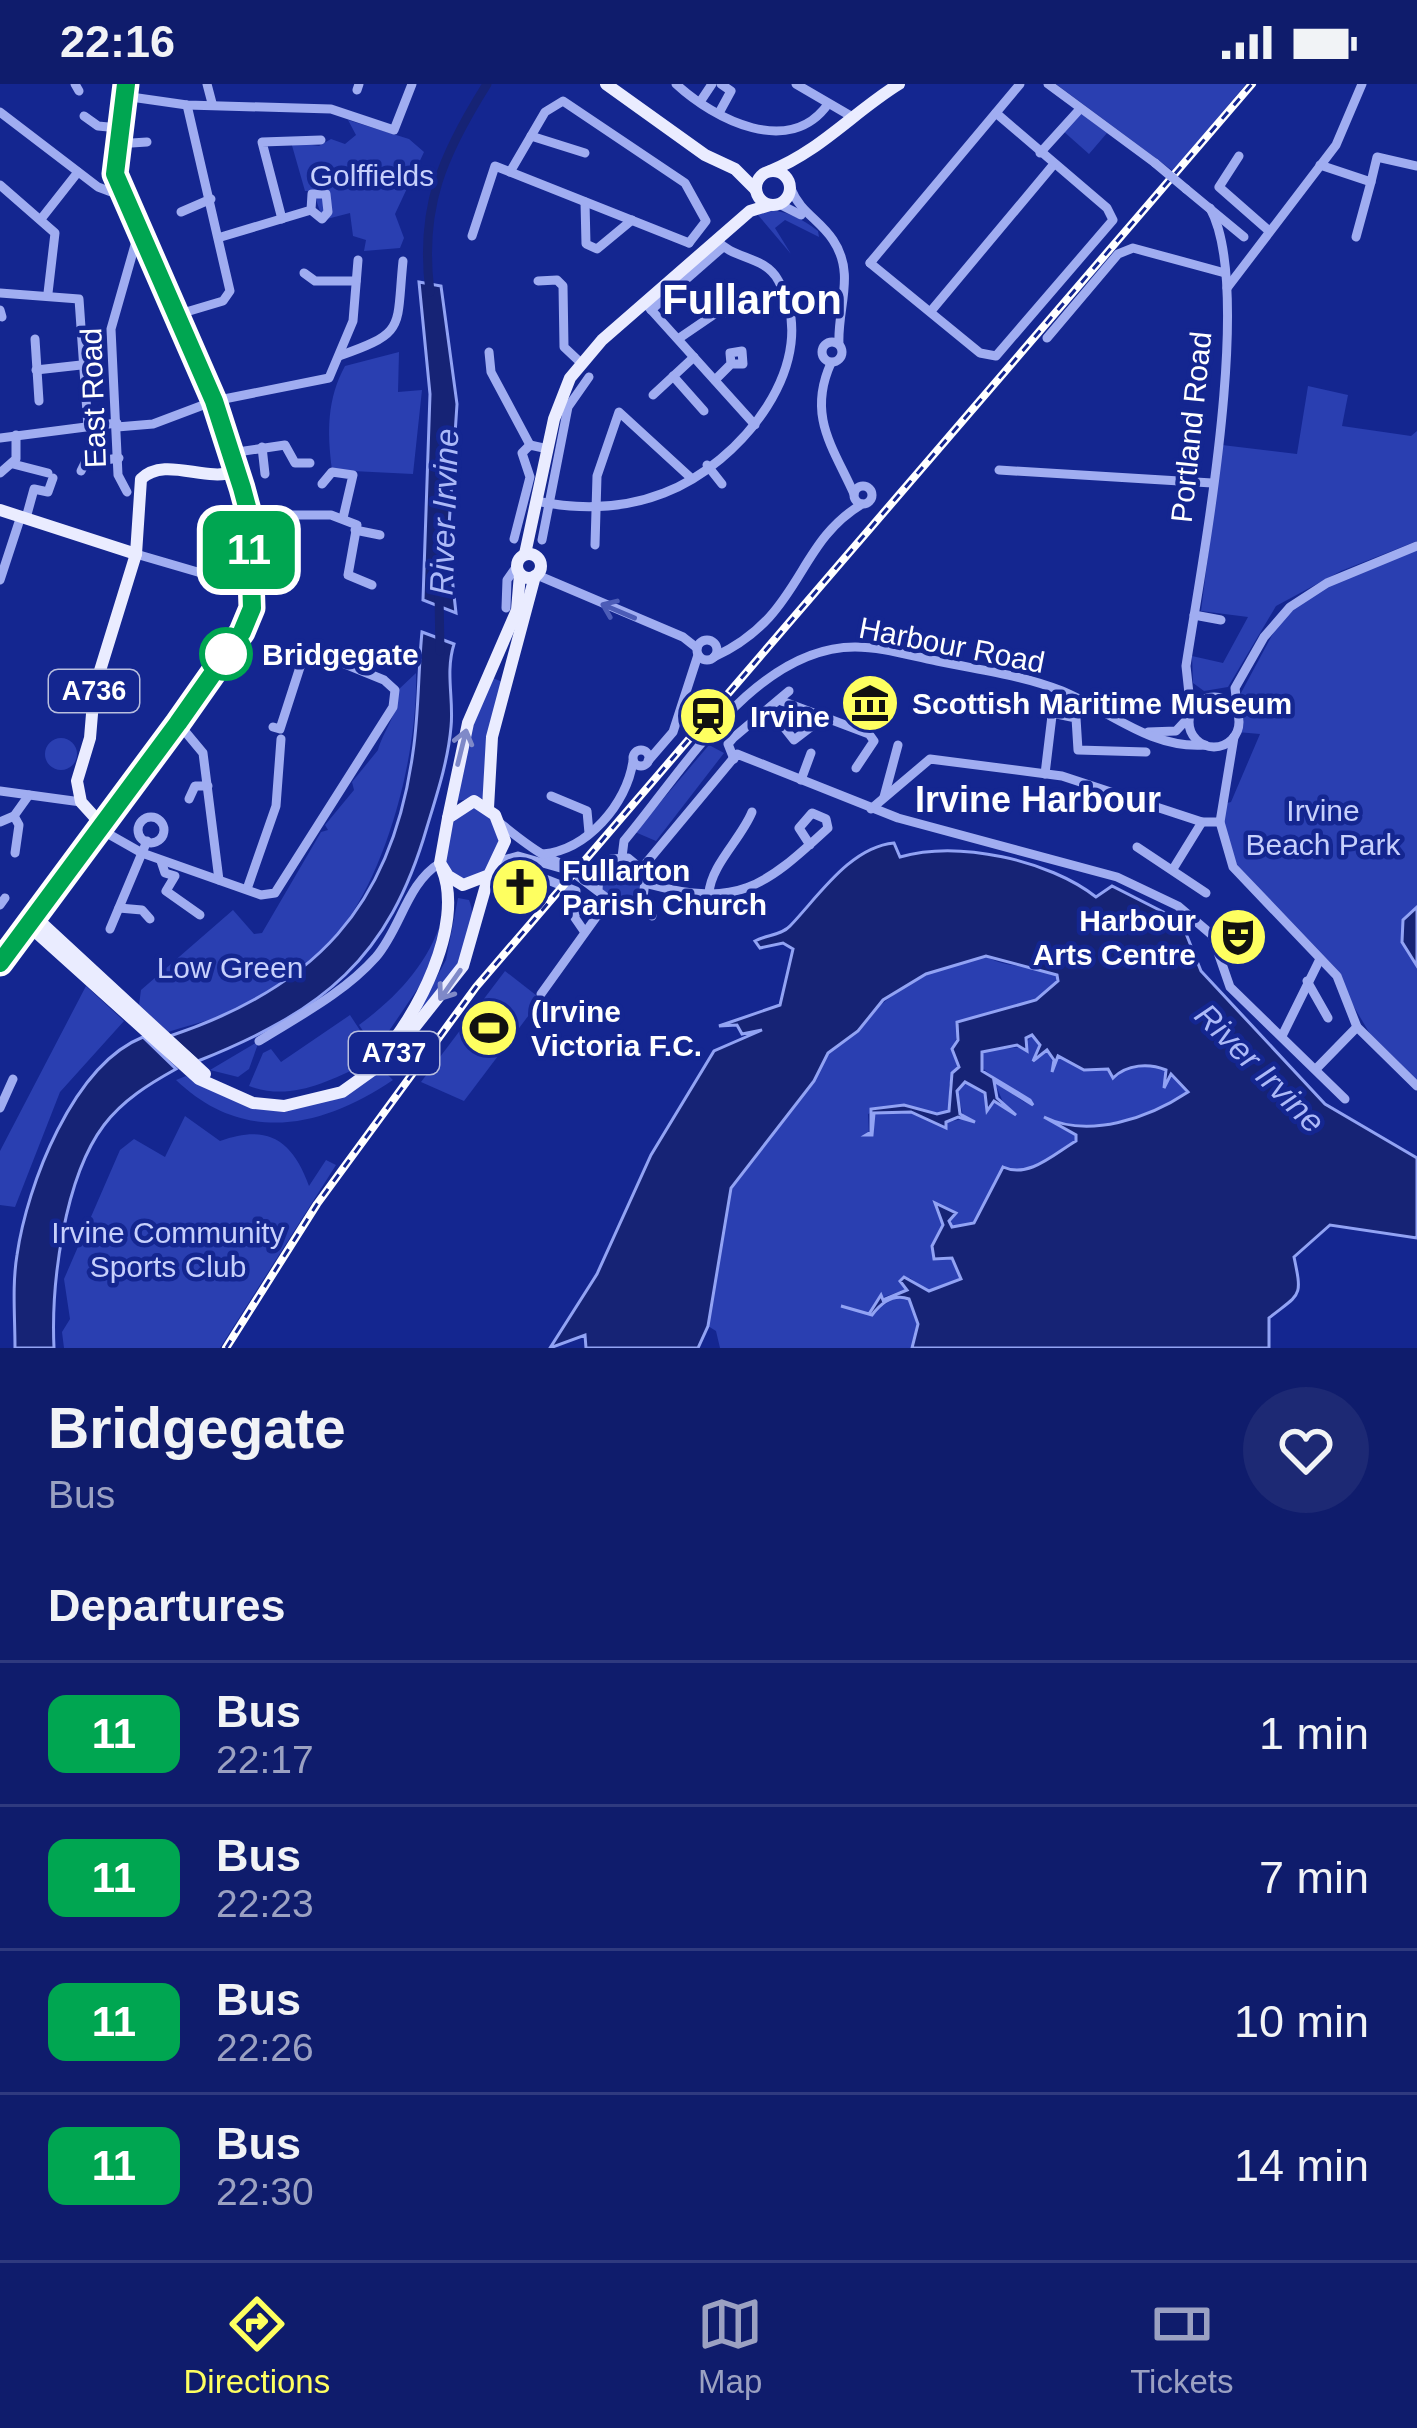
<!DOCTYPE html>
<html lang="en">
<head>
<meta charset="utf-8">
<style>
	:root { --surface:#0f1c6c; --page:#1d2974; --text:#f1f3f6; --muted:#9ba1c2; --line:#2f3a7f; --accent:#feff60 }
	body { margin:0; font-family:Helvetica,sans-serif; background:var(--page); color:var(--text); height:100vh; display:flex; flex-direction:column; font-size:45px; white-space:nowrap }
	* { box-sizing:border-box; margin:0 }
	p { font-size:39px; color:var(--muted) }
	.icon { flex:none; width:66px; height:66px; fill:none; stroke:currentColor; stroke-width:2; stroke-linecap:round; stroke-linejoin:round }
	.map { position:relative; height:1264px; overflow:hidden }
	.sheet { display:flex; flex-direction:column; background:var(--surface); flex:1 }
	.sheet>* { flex:none }
	.badge { padding:0 24px; border-radius:18px; font-size:42px; line-height:78px }
	.map>.badge { position:absolute; translate:-50% -50%; box-shadow:0 0 0 6px #fff }
	h2 { padding:0 48px; font-size:45px; line-height:108px }
	.round { display:grid; place-items:center; flex:none; width:126px; height:126px; border-radius:63px; background:var(--page) }
	.head { display:flex; align-items:center; justify-content:space-between; height:204px; padding:0 48px }
	h1 { font-size:57px; font-weight:800; line-height:90px }
	ul { padding:0; list-style:none }
	li { display:flex; align-items:center; gap:36px; height:144px; padding:0 48px; border-top:3px solid var(--line) }
	li div { flex:1 }
	li b { display:block; font-size:45px }
	li em { font-style:normal }
	li .badge { min-width:132px; font-weight:700; text-align:center }
	.status { display:flex; justify-content:space-between; align-items:center; height:84px; padding:0 60px; background:var(--surface); direction:ltr }
	.status svg { height:33px; fill:currentColor }
	.dock { display:flex; justify-content:space-around; align-items:center; height:168px; border-top:3px solid var(--line); background:var(--surface); font-size:33px; color:var(--muted) }
	.dock a { display:grid; justify-items:center; gap:6px }
	.dock .active { color:var(--accent) }
	.map>svg:first-child { display:block }
</style>
</head>
<body>
<div class="status"><b>22:16</b><svg viewBox="0 0 49 12"><path d="M0 12V9h3v3zM5 12V6h3v6zM10 12V3h3v9zM15 12V0h3v12zM26 1h20v11H26zM47 4h2v5h-2z"/></svg></div>
<div class="map">
<svg width="1417" height="1264" viewBox="0 0 1417 1264">
	<rect width="100%" height="100%" fill="#142690"/>
	<!-- green -->
	<g fill="#2a3fb1">
		<polygon points="1056,0 1246,0 1173,87"/>
		<polygon points="1079,27 1107,49 1089,70 1062,46"/>
		<polygon points="348,36 409,55 424,68 395,130 404,154 400,164 364,167 366,156 353,152 350,129 323,136 313,107 305,107 291,58 319,62 331,55 345,60 356,51"/>
		<path d="M764 126C786 126 801 134 818 147L819 153 785 136 775 144 791 170 758 131Z"/>
		<path d="M399 268 398 308 422 306 413 390 332 386C327 347 327 315 345 282Z"/>
		<polygon points="1308,302 1348,311 1342,342 1411,352 1417,347 1417,457 1341,487 1276,522 1228,603 1204,607 1193,599 1192,572 1223,579 1248,533 1201,527 1222,361 1297,370"/>
		<polygon points="1417,463 1417,998 1376,960 1338,896 1239,792 1221,744 1223,720 1231,718 1260,650 1237,648 1234,622 1284,529 1303,514"/>
		<path d="M416 589C418 669 388 786 339 848 315 878 279 902 246 921 222 934 193 940 168 948L139 921 141 906 233 826 254 850 262 849 321 748 328 746 325 741 354 706 352 698 378 666C383 647 400 628 397 607Z"/>
		<polygon points="493,594 507,600 485,714 453,717 466,658"/>
		<circle cx="61" cy="670" r="16"/>
		<polygon points="709,661 724,669 656,757 635,748"/>
		<polygon points="462,722 484,723 502,750 485,790 459,796 444,782 450,737"/>
		<circle cx="622" cy="799" r="21"/>
		<path d="M458 814 469 816C484 853 446 900 424 927H418L446 876Z"/>
		<path d="M442 835 427 891 376 966 359 941C397 913 428 880 442 835Z"/>
		<path d="M986 872C1006 886 1035 879 1057 891L1058 897 1036 916 963 938 952 965 959 982 949 1001V1027C924 1035 896 1017 868 1030L869 1051 874 1029 911 1028 942 1039 964 1035 957 1007 965 998 1006 1025 994 997 1027 1020 980 982 982 967 1023 963 1032 951 1040 961 1035 974 1047 966 1055 983 1058 972 1084 986 1108 985 1114 992C1130 980 1148 978 1166 986L1165 998 1170 989 1188 1008C1145 1034 1096 1050 1047 1035L1077 1051 1076 1057 1037 1082 994 1097 982 1130 970 1143H952L950 1128 941 1121 943 1141 934 1156 933 1175 953 1174 961 1195 928 1208 910 1194 900 1197 907 1205 881 1214 876 1226 895 1214 909 1215 918 1240 912 1264H720L716 1247 708 1242 731 1104 814 996 812 990C857 935 914 883 986 872Z"/>
		<polygon points="505,887 541,915 464,1017 421,998"/>
		<polygon points="86,902 124,937 60,1008 15,1123 0,1121 0,1067"/>
		<path d="M350 931 369 960 361 982C325 999 289 1017 249 1002L263 969 271 965 281 978Z"/>
		<polygon points="259,957 249,985 238,993 210,986"/>
		<path d="M382 985 393 996C322 1044 244 1061 176 996L186 992C254 1030 318 1034 382 985Z"/>
		<path d="M185 1032 220 1057C267 1040 292 1055 309 1102L326 1076 336 1081 220 1264H64L62 1248 70 1235 64 1195 120 1066 134 1055 165 1073Z"/>
	</g>
	<!-- water -->
	<g fill="#162375" stroke="#92a3f4" stroke-width="3">
		<polygon points="419,198 441,202 457,320 448,457 456,529 423,516 430,310"/>
		<path d="M422 548 454 560C445 589 454 615 451 643 448 677 437 710 427 743 389 875 323 927 198 977L170 952C314 904 392 823 413 668 419 628 418 588 422 548Z"/>
		<path d="M894 759 900 773C958 756 1049 776 1096 813L1112 802 1181 837 1201 887 1325 1020 1417 1074V1154L1330 1141 1294 1173C1303 1215 1300 1209 1269 1234V1264H912L918 1240 909 1215C893 1209 881 1219 872 1231L841 1222 869 1230 881 1211 883 1216 907 1206 900 1197 904 1193 929 1207 961 1195 952 1174 934 1175 932 1162 943 1141 935 1119 956 1129 949 1137 952 1143 974 1139 1003 1083C1029 1095 1055 1069 1076 1057V1051L1044 1033C1089 1055 1149 1034 1188 1008L1171 990 1164 1004 1166 986C1149 979 1127 980 1113 994L1108 985 1084 986 1058 972 1052 988 1054 976 1047 966 1033 977 1040 961 1032 951 1026 954 1027 967 1017 961 982 968V987L1030 1016 1033 1021 994 997 997 1014 1016 1031 994 1017 987 1027 985 1009 965 998 957 1007 960 1030 975 1038 958 1033 946 1038V1044L911 1028 874 1029 872 1051H866L871 1048V1025L904 1021 937 1030 949 1027 952 989 959 983 952 965 958 956 957 938 1036 916 1058 897 1057 891 986 872 926 890 883 916 858 947 828 969 814 997 731 1104 708 1242 698 1264H586L585 1251 550 1264 597 1190 651 1071 714 967 762 946 742 950 737 941 719 942 780 921 793 865 783 859 760 864 755 857C766 851 782 851 790 842 818 813 850 763 894 759Z"/>
		<polygon points="1417,823 1417,882 1402,858 1403,836"/>
		<path d="M143 953 176 985C149 1000 123 1016 104 1041 64 1094 51 1200 54 1264H15C15 1233 12 1201 17 1171 27 1101 73 981 143 953Z"/>
	</g>
	<g fill="none" stroke-linecap="round" stroke-linejoin="round">
		<!-- river -->
		<g stroke="#162375" stroke-width="9">
			<path d="M430 208C419 123 443 70 487 0"/>
			<polyline points="439,511 440,567"/>
		</g>
		<!-- minor -->
		<g stroke="#a0adf1" stroke-width="9">
			<polyline points="75,0 79,7"/>
			<polyline points="207,0 212,19"/>
			<path d="M676 0C715 36 790 74 828 20"/>
			<polyline points="796,0 849,31"/>
			<polyline points="1048,0 1155,79"/>
			<polyline points="357,6 359,0"/>
			<polyline points="124,12 187,21 331,25 394,46 412,0"/>
			<polyline points="700,18 712,0"/>
			<polyline points="0,28 98,103 122,112"/>
			<polyline points="719,29 731,7 721,0"/>
			<polyline points="84,32 98,42 119,44"/>
			<polyline points="531,52 585,69"/>
			<polyline points="116,60 147,58"/>
			<polyline points="1040,69 1079,26"/>
			<polyline points="1239,72 1219,103 1268,146"/>
			<polyline points="1320,81 1371,98 1377,73 1417,82"/>
			<polyline points="510,88 545,28 563,17 685,99 706,137 689,159"/>
			<polyline points="0,101 55,149 48,209"/>
			<path d="M791 105C800 128 820 136 833 156 856 190 837 224 839 260"/>
			<polyline points="1186,105 1244,153"/>
			<polyline points="585,118 586,160 597,165 632,136"/>
			<polyline points="779,120 801,131"/>
			<polyline points="181,128 211,115"/>
			<polyline points="41,135 78,88"/>
			<polyline points="282,135 262,58 321,56"/>
			<polyline points="472,152 495,82 689,159"/>
			<polyline points="221,153 311,126 322,135 328,128 326,110 312,110 311,126"/>
			<polyline points="1356,153 1371,98"/>
			<polyline points="870,179 980,269 996,272 1113,136 1107,124 996,29"/>
			<polyline points="870,179 1020,0"/>
			<polyline points="304,189 315,197 356,197"/>
			<polyline points="538,197 557,196 563,202 564,263 581,279"/>
			<polyline points="1227,204 1336,61 1362,0"/>
			<polyline points="0,209 79,215 88,343"/>
			<circle cx="725" cy="221" r="8"/>
			<polyline points="645,219 755,341"/>
			<polyline points="0,226 2,233"/>
			<polyline points="651,226 723,163"/>
			<polyline points="931,227 1054,80"/>
			<polyline points="176,231 223,217 230,207 187,21"/>
			<polyline points="1047,254 1118,170 1133,164 1225,189"/>
			<polyline points="35,255 39,317"/>
			<polyline points="678,255 719,227"/>
			<circle cx="832" cy="268" r="10"/>
			<polyline points="489,268 491,288 530,361"/>
			<path d="M339 272C407 248 396 245 403 177"/>
			<path d="M831 279C807 332 833 363 854 410"/>
			<polyline points="36,286 81,281"/>
			<polyline points="673,292 704,327"/>
			<polyline points="715,296 731,280 743,280 742,267 730,269 731,280"/>
			<polyline points="653,311 694,273"/>
			<polyline points="117,343 153,340 214,317 329,294 353,237 358,176"/>
			<polyline points="0,354 117,339"/>
			<polyline points="262,363 265,390"/>
			<polyline points="231,369 285,361 295,379 310,379"/>
			<polyline points="13,380 48,389"/>
			<polyline points="707,381 722,400"/>
			<polyline points="999,386 1212,399"/>
			<polyline points="81,387 85,379 119,374"/>
			<polyline points="234,388 249,431 251,529 178,639 100,739 105,748 142,769 261,811 275,809 393,623 395,606 384,596 313,567 302,577 280,645 273,643"/>
			<polyline points="0,389 16,375 16,351"/>
			<polyline points="322,400 332,388 353,391 343,434"/>
			<circle cx="863" cy="411" r="9"/>
			<polyline points="127,408 118,391 111,245 139,147"/>
			<path d="M536 417C579 426 623 425 664 409 739 381 826 277 778 196 764 171 733 176 717 156"/>
			<polyline points="249,431 331,431 357,441 348,491 372,501"/>
			<polyline points="26,434 34,405 48,408 53,394"/>
			<polyline points="355,446 380,451"/>
			<polyline points="514,455 530,393 522,369 530,361 548,365"/>
			<polyline points="542,456 568,323 589,293"/>
			<polyline points="595,461 597,392 619,328 691,394"/>
			<polyline points="136,470 249,503"/>
			<polyline points="537,491 683,553 697,564"/>
			<polyline points="0,496 21,432"/>
			<polyline points="506,524 507,496 517,482"/>
			<polyline points="1194,531 1221,536"/>
			<circle cx="707" cy="566" r="10"/>
			<path d="M714 573C804 531 794 461 862 420"/>
			<circle cx="1214" cy="638" r="25"/>
			<polyline points="779,616 869,650 874,657 856,684"/>
			<path d="M1191 628 1186 582C1201 483 1255 205 1210 124"/>
			<polyline points="1052,629 1076,634 1078,666 1146,668"/>
			<polyline points="1238,630 1235,604 1264,553 1290,523 1327,499 1417,462"/>
			<polyline points="779,637 794,656 824,633"/>
			<polyline points="178,639 203,669 219,796"/>
			<polyline points="1148,648 1176,647 1189,633"/>
			<polyline points="1234,653 1220,738 1233,783 1337,892 1357,943 1417,1002"/>
			<circle cx="641" cy="674" r="8"/>
			<polyline points="734,675 728,660 733,654 789,607"/>
			<polyline points="648,677 673,648 698,571"/>
			<polyline points="1045,690 1054,615"/>
			<polyline points="801,696 811,669"/>
			<polyline points="0,707 81,718"/>
			<polyline points="551,712 587,727 589,749"/>
			<polyline points="884,713 898,661"/>
			<polyline points="189,715 195,702 208,702"/>
			<polyline points="871,725 930,675 1062,692 1202,738 1220,738"/>
			<polyline points="14,732 19,741 15,769"/>
			<circle cx="151" cy="746" r="13"/>
			<polyline points="0,738 14,732 29,711"/>
			<path d="M500 739C526 760 565 794 601 781"/>
			<polyline points="1137,763 1206,809"/>
			<path d="M543 770C587 766 627 720 633 677"/>
			<path d="M622 773 624 757C683 687 755 563 855 563 882 563 911 572 937 577 979 586 1022 591 1062 607 1110 627 1150 665 1205 661"/>
			<polyline points="161,777 165,789 175,792 166,807 200,831"/>
			<polyline points="497,778 518,772 571,787 620,824 643,814 646,789 628,774 611,775 599,788 598,807"/>
			<polyline points="642,784 737,670 898,734 1117,793 1178,822 1212,851 1230,903 1345,1015"/>
			<polyline points="1173,785 1202,738"/>
			<polyline points="527,788 576,807 575,834 584,847"/>
			<path d="M648 800C738 824 763 804 828 744L826 735 812 729 799 744 810 761"/>
			<polyline points="247,805 276,722 281,655"/>
			<path d="M709 809C711 781 741 755 752 728"/>
			<polyline points="639,817 652,832"/>
			<polyline points="0,821 5,814"/>
			<polyline points="119,824 142,826 150,835"/>
			<polyline points="110,845 147,757"/>
			<polyline points="1307,897 1328,934"/>
			<polyline points="541,910 597,832 617,823"/>
			<polyline points="1283,950 1320,875"/>
			<path d="M259 957C299 932 344 909 376 873 401 844 407 799 440 779"/>
			<polyline points="1316,985 1357,943"/>
			<polyline points="0,1024 13,995"/>
		</g>
		<!-- major -->
		<g stroke="#eaecff" stroke-width="12">
			<polyline points="606,0 705,71 735,85 756,106"/>
			<circle cx="773" cy="104" r="17"/>
			<path d="M770 87C819 68 855 27 899 0"/>
			<polyline points="0,426 136,470"/>
			<circle cx="529" cy="482" r="12"/>
			<polyline points="525,470 554,335 570,294 602,256 750,127 770,121"/>
			<polygon points="474,717 495,731 505,757 489,791 463,801 448,792 440,779 448,734"/>
			<polyline points="488,724 492,653 535,492"/>
			<polyline points="448,734 468,639 517,526 520,490"/>
			<polyline points="34,832 205,990"/>
			<polyline points="28,841 199,995 253,1019 284,1022 342,1008 391,973 463,882 489,791"/>
			<path d="M0 879 100 739 81 718 77 697 90 654 94 606 136 470 141 395C165 372 204 398 234 388L214 317 118 99 116 60 126 0"/>
			<path d="M378 975C417 934 465 840 442 785"/>
		</g>
		<defs>
			<polyline id="rail" points="226,1264 317,1120 476,903 1252,0"/>
		</defs>
		<!-- rail casing -->
		<use href="#rail" stroke="#fff" stroke-width="8"/>
		<!-- rail -->
		<use href="#rail" stroke="#142690" stroke-width="3" stroke-dasharray="9" stroke-linecap="butt"/>
		<!-- minor-bridge -->
		<polyline stroke="#a0adf1" stroke-width="9" points="1155,79 1186,105"/>
	</g>
	<!-- one-way arrows -->
	<defs><path id="oneway-shaft" d="M-6 0H5M1.5-3L5.5 0L1.5 3" fill="none" stroke-width="1.6" stroke-linecap="round" stroke-linejoin="round" transform="scale(3)"/></defs>
	<use stroke="#4c5cb7" href="#oneway-shaft" transform="translate(618 527) rotate(-157)"/>
	<g stroke="#7f89c8">
		<use href="#oneway-shaft" transform="translate(462 663) rotate(-76)"/>
		<use href="#oneway-shaft" transform="translate(450 901) rotate(125)"/>
	</g>
	<g fill="none" stroke-linecap="round" stroke-linejoin="round">
		<defs>
			<polyline id="line" points="0,879 178,639 242,548 252,524 249,430 242,404 214,317 115,90 126,0"/>
		</defs>
		<!-- line casing -->
		<use href="#line" stroke="#fff" stroke-width="27"/>
		<!-- line -->
		<use href="#line" stroke="#00a651" stroke-width="18"/>
	</g>
	<!-- icons -->
	<defs>
		<symbol id="museum-disc" viewBox="-11 -11 22 22"><circle r="9.5" fill="#feff60" stroke="#142690"/><path d="M0-6L6-3V-2H-6V-3ZM-5-1h2V3h-2ZM-1-1h2V3h-2ZM3-1h2V3H3ZM-6 4H6V6H-6Z" fill="#111"/></symbol>
		<symbol id="station-disc" viewBox="-11 -11 22 22"><circle r="9.5" fill="#feff60" stroke="#142690"/><path d="M-3-6H3Q5-6 5-4V2Q5 4 3 4L4.5 6H3L1.5 4h-3L-3 6H-4.5L-3 4Q-5 4-5 2V-4Q-5-6-3-6ZM-3.5-4v3h7v-3ZM-3.5 1v1.5H-2V1ZM2 1v1.5H3.5V1Z" fill="#111"/></symbol>
		<symbol id="church-disc" viewBox="-11 -11 22 22"><circle r="9.5" fill="#feff60" stroke="#142690"/><path d="M-1.2-6h2.4v3.5h3.3v2.4h-3.3V6h-2.4V-.1h-3.3v-2.4h3.3Z" fill="#111"/></symbol>
		<symbol id="theatre-disc" viewBox="-11 -11 22 22"><circle r="9.5" fill="#feff60" stroke="#142690"/><path d="M-5-5.5Q0-4 5-5.5V0Q5 5 0 6Q-5 5-5 0ZM-3.3-2.5H-1v1.5H-3.3ZM1-2.5H3.3v1.5H1ZM-2.8 1Q0 5.5 2.8 1Z" fill="#111"/></symbol>
		<symbol id="stadium-disc" viewBox="-11 -11 22 22"><circle r="9.5" fill="#feff60" stroke="#142690"/><path d="M0-5a6.5 5 0 1 0 0 10a6.5 5 0 1 0 0-10ZM-3.5-1.8h7v3.6h-7Z" fill="#111"/></symbol>
	</defs>
	<g fill-rule="evenodd">
		<use href="#museum-disc" x="837" y="586" width="66" height="66"/>
		<use href="#station-disc" x="675" y="599" width="66" height="66"/>
		<use href="#church-disc" x="487" y="770" width="66" height="66"/>
		<use href="#theatre-disc" x="1205" y="820" width="66" height="66"/>
		<use href="#stadium-disc" x="456" y="911" width="66" height="66"/>
	</g>
	<!-- markers -->
	<circle fill="#fff" stroke="#00a651" stroke-width="6" cx="226" cy="570" r="24"/>
	<g text-anchor="middle" dominant-baseline="central" stroke-width="9" stroke-linejoin="round" paint-order="stroke">
		<!-- shield labels -->
		<g fill="#142690" stroke="#b8bede" stroke-width="3">
			<rect x="49" y="586" width="90" height="42" rx="9"/>
			<rect x="349" y="948" width="90" height="42" rx="9"/>
		</g>
		<g font-size="27" font-weight="bold" fill="#fff">
			<text x="94" y="607">A736</text>
			<text x="394" y="969">A737</text>
		</g>
		<!-- park labels -->
		<g font-size="30" fill="#c7d0fc" stroke="#142690">
			<text x="372" y="91">Golffields</text>
			<text x="1323" y="726">Irvine<tspan x="1323" dy="34">Beach Park</tspan></text>
			<text x="230" y="883">Low Green</text>
			<text x="168" y="1148">Irvine Community<tspan x="168" dy="34">Sports Club</tspan></text>
		</g>
		<!-- street labels -->
		<g font-size="30" fill="#fff" stroke="#142690">
			<text transform="translate(93 314) rotate(-92)">East Road</text>
			<text transform="translate(1191 343) rotate(-84)">Portland Road</text>
			<text transform="translate(952 561) rotate(11)">Harbour Road</text>
		</g>
		<!-- stop labels -->
		<g font-size="30" font-weight="bold" fill="#fff" stroke="#142690" text-anchor="start">
			<text x="262" y="570">Bridgegate</text>
		</g>
		<!-- poi labels -->
		<g font-size="30" font-weight="bold" fill="#fff" stroke="#142690" text-anchor="start">
			<text x="912" y="619">Scottish Maritime Museum</text>
			<text x="750" y="632">Irvine</text>
			<text x="562" y="786">Fullarton<tspan x="562" dy="34">Parish Church</tspan></text>
			<text x="1196" y="836" text-anchor="end">Harbour<tspan x="1196" dy="34">Arts Centre</tspan></text>
			<text x="531" y="927">(Irvine<tspan x="531" dy="34">Victoria F.C.</tspan></text>
		</g>
		<!-- water labels -->
		<g font-size="33" font-style="italic" fill="#acb9f8" stroke="#142690">
			<text transform="translate(444 428) rotate(-88)">River Irvine</text>
			<text transform="translate(1260 984) rotate(45)">River Irvine</text>
		</g>
		<!-- quarter labels -->
		<g font-size="36" font-weight="bold" fill="#fff" stroke="#142690">
			<text x="1038" y="715">Irvine Harbour</text>
		</g>
		<!-- district labels -->
		<g font-size="42" font-weight="bold" fill="#fff" stroke="#142690">
			<text x="752" y="215">Fullarton</text>
		</g>
	</g>
</svg>
<b class="badge" style="left:249px;top:466px;background:#00a651;color:#fff">11</b>
</div>
<section class="sheet">
<div class="head"><div><h1>Bridgegate</h1><p>Bus</p></div><a class="round"><svg class="icon" aria-label="heart" viewBox="0 0 24 24"><path d="M12 20l-8-8c-3-5 5-10 8-4 3-6 11-1 8 4z"/></svg></a></div>
<h2>Departures</h2>
<ul>
<li><span class="badge" style="background:#00a651;color:#fff">11</span><div><b>Bus</b><p>22:17</p></div><em>1 min</em></li>
<li><span class="badge" style="background:#00a651;color:#fff">11</span><div><b>Bus</b><p>22:23</p></div><em>7 min</em></li>
<li><span class="badge" style="background:#00a651;color:#fff">11</span><div><b>Bus</b><p>22:26</p></div><em>10 min</em></li>
<li><span class="badge" style="background:#00a651;color:#fff">11</span><div><b>Bus</b><p>22:30</p></div><em>14 min</em></li>
</ul>
</section>
<nav class="dock">
<a class="active"><svg class="icon" aria-label="directions" viewBox="0 0 24 24"><path d="M12 3l9 9-9 9-9-9zM9 14v-3h6M13 9l2 2-2 2"/></svg>Directions</a>
<a><svg class="icon" aria-label="map" viewBox="0 0 24 24"><path d="M3 6l6-2 6 2 6-2v14l-6 2-6-2-6 2zM9 4v14M15 6v14"/></svg>Map</a>
<a><svg class="icon" aria-label="tickets" viewBox="0 0 24 24"><path d="M3 7h18v10H3zM15 7v10"/></svg>Tickets</a>
</nav>
</body>
</html>
